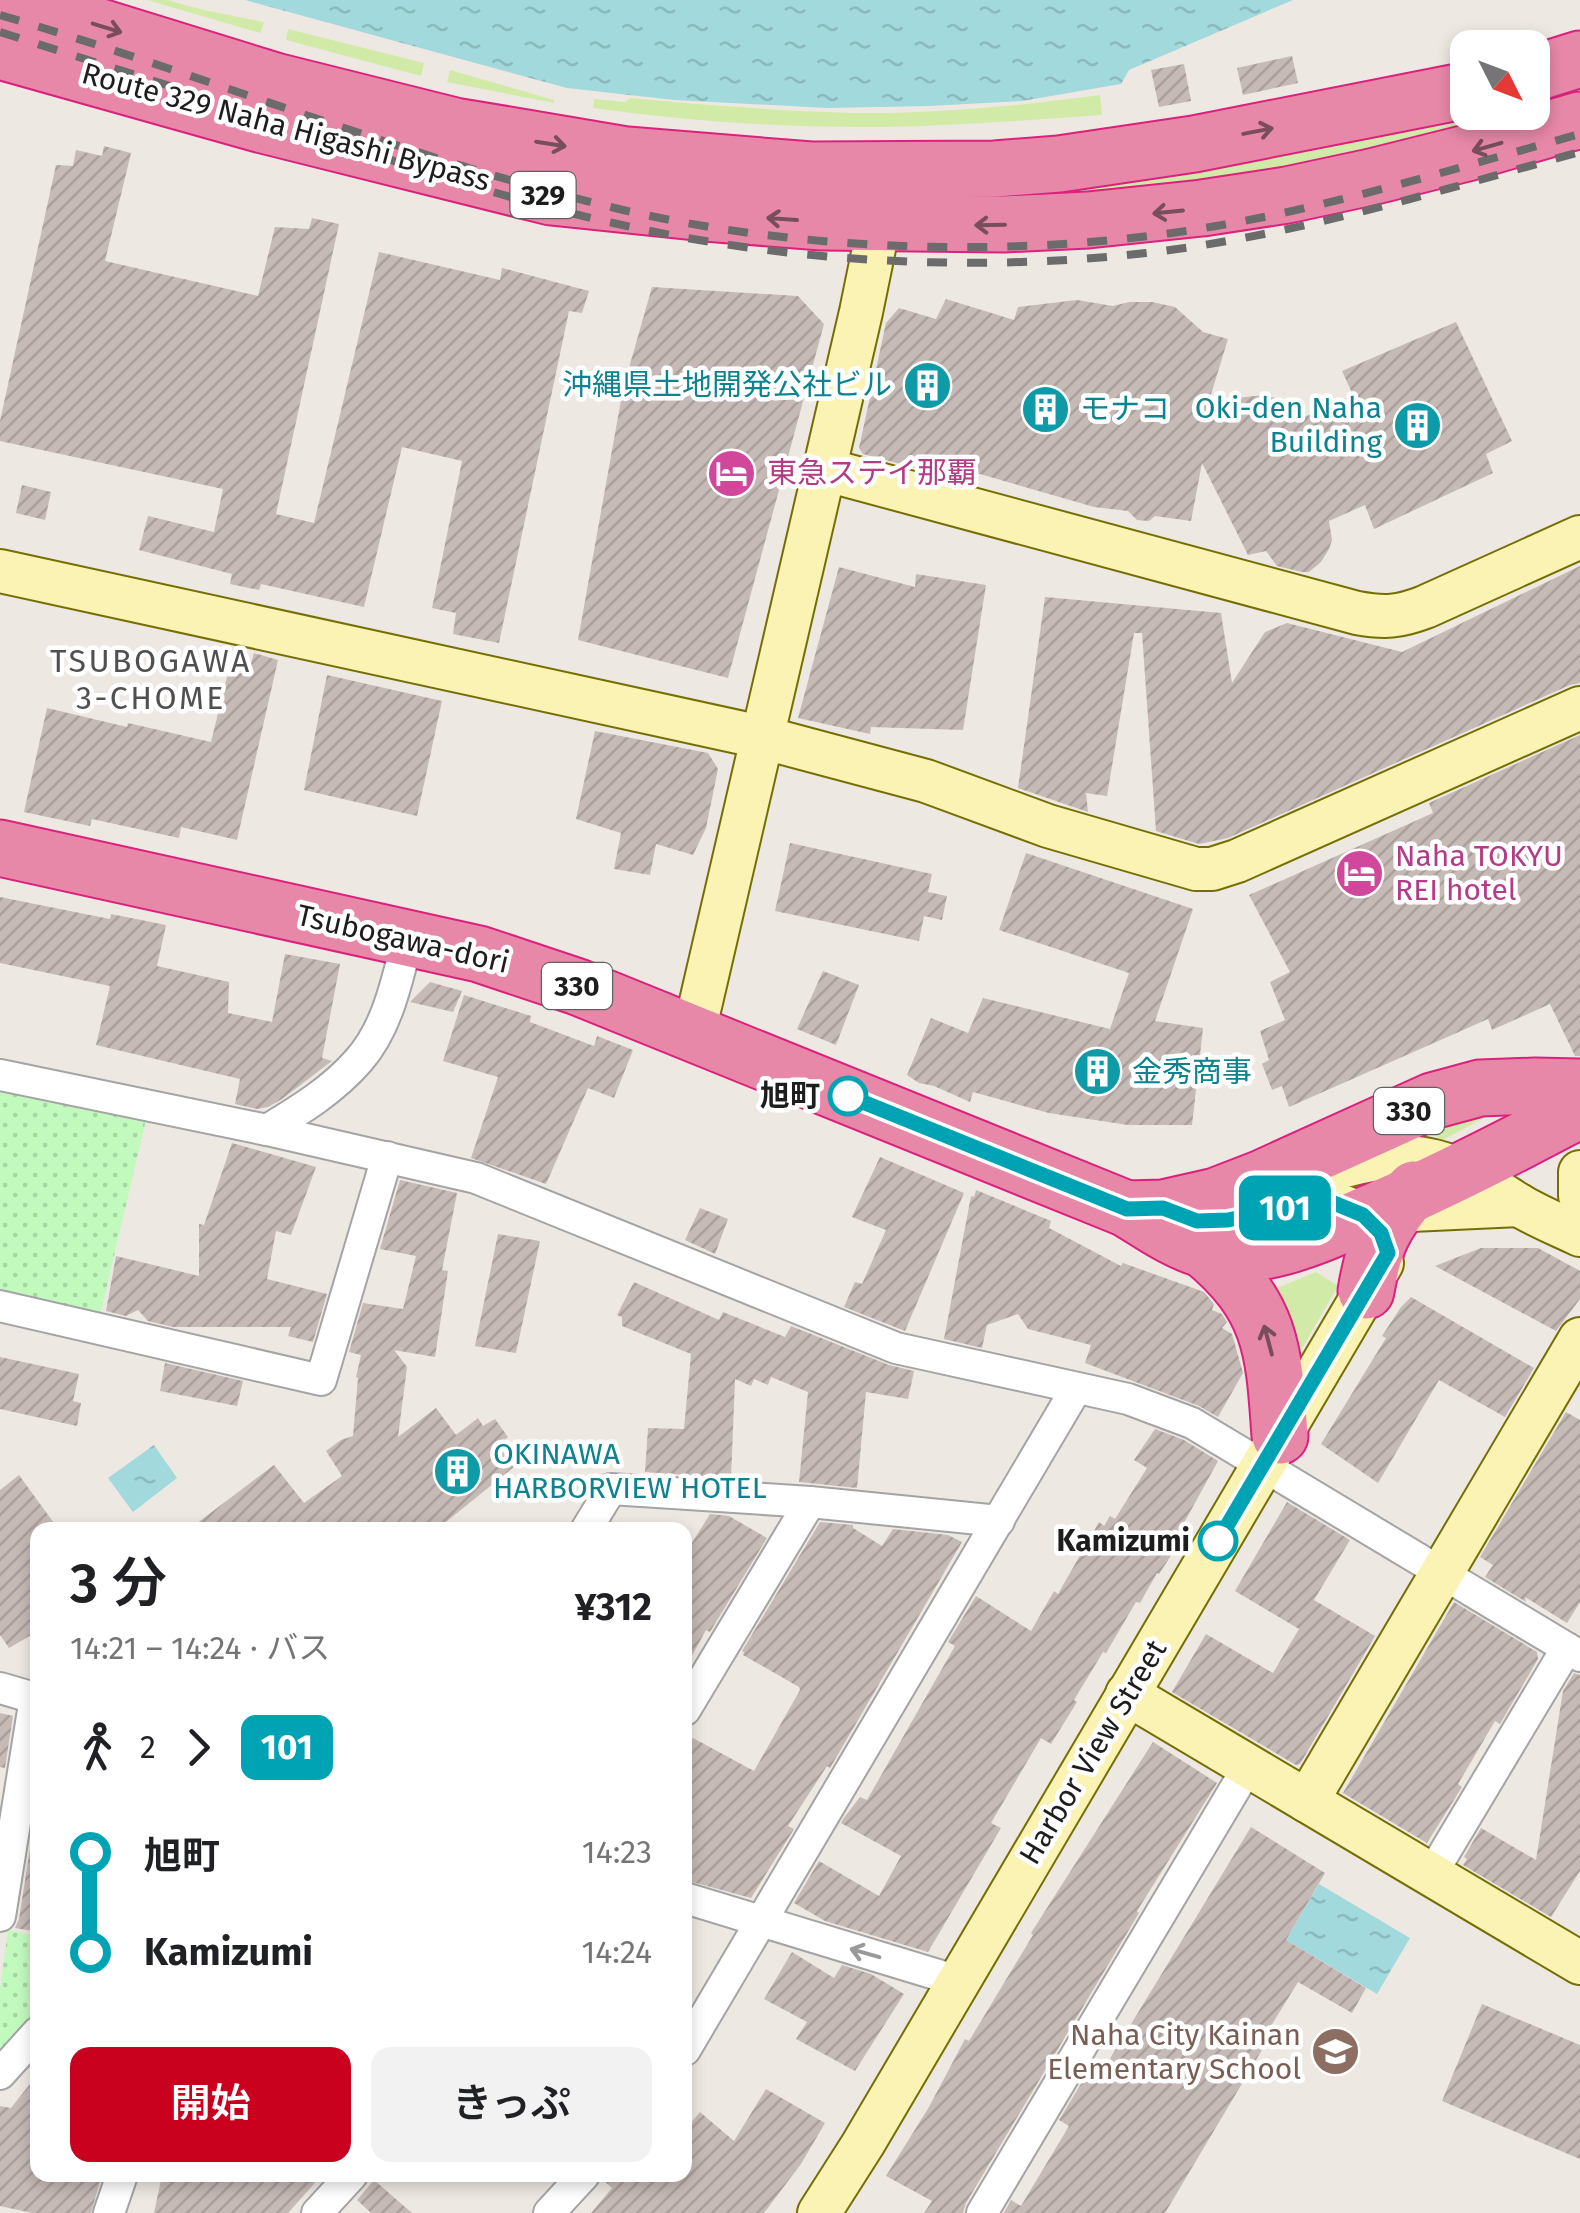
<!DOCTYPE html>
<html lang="ja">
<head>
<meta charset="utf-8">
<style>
	:root { --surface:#fff; --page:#f2f2f2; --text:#202124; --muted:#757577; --accent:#ca001f }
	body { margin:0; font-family:"Fira Sans","Noto Sans JP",sans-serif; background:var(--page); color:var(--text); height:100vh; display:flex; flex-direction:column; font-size:38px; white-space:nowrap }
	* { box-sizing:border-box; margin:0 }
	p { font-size:32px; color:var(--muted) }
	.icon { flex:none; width:55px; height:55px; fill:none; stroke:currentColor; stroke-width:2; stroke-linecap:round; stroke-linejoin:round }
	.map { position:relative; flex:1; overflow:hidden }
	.details { position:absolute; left:30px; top:1522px; width:662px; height:660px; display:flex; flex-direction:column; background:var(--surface); border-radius:20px; box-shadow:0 5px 15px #0003 }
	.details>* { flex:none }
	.badge { padding:0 20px; border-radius:15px; font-size:35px; line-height:65px }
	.needle { width:65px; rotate:132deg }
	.fabs { position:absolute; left:1450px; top:30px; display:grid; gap:20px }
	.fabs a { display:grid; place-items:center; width:100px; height:100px; border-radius:20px; background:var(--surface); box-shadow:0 5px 15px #0003; font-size:50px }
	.map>.badge { position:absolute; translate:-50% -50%; box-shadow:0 0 0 5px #fff }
	.legs { display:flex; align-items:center; gap:15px; height:110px; padding:0 40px; font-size:32px }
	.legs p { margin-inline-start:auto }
	.head { display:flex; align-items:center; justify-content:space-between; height:170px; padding:0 40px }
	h1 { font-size:55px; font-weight:600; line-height:75px }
	.primary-button { display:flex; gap:20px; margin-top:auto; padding:20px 40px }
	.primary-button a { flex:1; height:115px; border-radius:20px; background:var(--accent); color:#fff; font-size:40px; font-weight:600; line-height:115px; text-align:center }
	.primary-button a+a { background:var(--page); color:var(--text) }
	ul { padding:0 40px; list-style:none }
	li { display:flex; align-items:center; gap:35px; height:100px; font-size:38px }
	li i { display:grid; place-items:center; width:15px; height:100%; margin:0 12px; background:currentColor }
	li i::after { content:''; width:25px; height:25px; margin:-12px; border:8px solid; border-radius:50%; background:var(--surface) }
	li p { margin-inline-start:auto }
	li:first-child i { background:linear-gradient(#0000 50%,currentColor 0) }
	li:last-child i { background:linear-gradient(currentColor 50%,#0000 0) }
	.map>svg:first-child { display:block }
</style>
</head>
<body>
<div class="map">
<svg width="1580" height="2213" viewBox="0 0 1580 2213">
	<defs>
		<pattern id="park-dots" width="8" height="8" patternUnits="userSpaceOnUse" patternTransform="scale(2.5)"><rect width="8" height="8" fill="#c2fabe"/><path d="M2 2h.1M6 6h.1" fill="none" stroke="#a6d6a3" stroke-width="1.8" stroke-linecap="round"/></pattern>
		<pattern id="water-ripples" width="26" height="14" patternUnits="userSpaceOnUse" patternTransform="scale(2.5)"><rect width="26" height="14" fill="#a2d9dd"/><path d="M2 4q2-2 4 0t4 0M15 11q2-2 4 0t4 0" fill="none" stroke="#8bbabd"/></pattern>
		<pattern id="building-hatch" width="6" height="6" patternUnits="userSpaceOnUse" patternTransform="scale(2.5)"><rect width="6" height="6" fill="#c6bab6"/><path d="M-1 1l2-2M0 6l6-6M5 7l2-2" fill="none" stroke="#aa9f9c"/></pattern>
	</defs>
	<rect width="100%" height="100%" fill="#eee8e2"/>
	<!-- grass -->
	<g fill="#d2eaa7">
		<polygon points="147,0 167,0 204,10 264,22 260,33"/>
		<polygon points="288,29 424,63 421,76 286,40"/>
		<polygon points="450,70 554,100 554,103 447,82"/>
		<path d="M1100 95 1102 115C1028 120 955 126 881 127 785 128 688 121 593 108L594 99 625 102 630 98C705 105 779 111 854 113 936 114 1018 106 1100 95Z"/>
		<polygon points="1497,113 1517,113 1332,159 1192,186 955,202 1322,143 1449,125"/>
		<polygon points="1467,1103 1499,1110 1443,1140 1427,1131"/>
		<polygon points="1316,1272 1338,1286 1287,1374 1262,1294"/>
	</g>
	<!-- park -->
	<g fill="url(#park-dots)">
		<polygon points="0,1088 146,1120 99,1320 0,1293"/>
		<polygon points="8,1930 37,1936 37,2016 0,2057 0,1989"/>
	</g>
	<!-- water -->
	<g fill="url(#water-ripples)">
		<polygon points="245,0 1293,0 1129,70 1121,84 1022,101 929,106 827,108 674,100 567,88"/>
		<polygon points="154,1445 177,1478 133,1512 108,1478"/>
		<polygon points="1319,1884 1410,1938 1377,1994 1286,1940"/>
	</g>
	<!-- building -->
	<g fill="url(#building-hatch)">
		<polygon points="1292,56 1298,83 1243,95 1237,68"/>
		<polygon points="1184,64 1191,101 1159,107 1151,70"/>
		<polygon points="104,146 131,153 105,261 258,296 275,227 309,229 312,218 339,224 276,514 314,523 379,252 500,280 502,268 589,291 582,313 569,311 499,643 453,634 456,613 432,608 462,461 402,447 364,607 261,584 259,590 230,584 232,574 139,550 148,516 214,532 223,489 0,441 0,421 56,165 73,166 76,150 102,156"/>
		<polygon points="652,287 798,296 824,324 728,678 578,640 623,389"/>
		<polygon points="946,299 1014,320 1018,307 1077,300 1113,306 1129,302 1152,302 1175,307 1203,332 1228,339 1209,401 1264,395 1279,399 1302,418 1353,395 1342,371 1456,322 1512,441 1486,454 1493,473 1374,529 1365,505 1329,521 1332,540 1329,549 1321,562 1309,572 1302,572 1277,566 1266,551 1248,555 1202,463 1191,521 1155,516 1149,521 1137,520 1128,511 1094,507 959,468 956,479 863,454 859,448 886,323 899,308 936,319"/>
		<polygon points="22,485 51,492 45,520 16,513"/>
		<polygon points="1580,566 1580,683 1570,685 1228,838 1199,844 1156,831 1142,633 1134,633 1107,796 1086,793 1088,812 1018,788 1045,597 1221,613 1232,683 1265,632 1287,623 1402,652"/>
		<polygon points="839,567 915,587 916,574 986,585 963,730 871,727 870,734 798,718"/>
		<polygon points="254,653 278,660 237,840 181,827 179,838 92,819 90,826 24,812 47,708 127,727 128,723 211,742 227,677 249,671"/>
		<polygon points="327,675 442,701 417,816 304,790"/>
		<polygon points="595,731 708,753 718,769 706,828 693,855 656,844 650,875 614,869 621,833 576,819"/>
		<polygon points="1580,735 1580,1056 1575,1056 1550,1004 1492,1030 1488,1019 1289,1107 1282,1086 1272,1090 1262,1064 1269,1060 1260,1031 1285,1020 1270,982 1290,972 1249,895 1433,813 1429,803"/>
		<polygon points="790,843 932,874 928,892 947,896 942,920 924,916 919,941 775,911"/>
		<polygon points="1026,853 1193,909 1155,1021 1203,1028 1192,1125 1128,1125 1049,1113 973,1092 970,1102 934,1086 919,1083 907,1075 931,1018 968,1033 983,998 1110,1029 1129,973 999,930"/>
		<polygon points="0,897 110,919 111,914 166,925 157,966 229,982 228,1013 272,1022 285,954 340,964 322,1058 332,1061 282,1099 268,1107 257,1109 235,1104 240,1079 96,1045 110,986 0,963"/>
		<polygon points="823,971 859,985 836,1045 797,1029"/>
		<polygon points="430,982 462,991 453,1012 410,1002"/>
		<polygon points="464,995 531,1016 530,1022 594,1046 597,1036 633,1050 614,1098 588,1088 546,1184 471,1158 498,1077 443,1061"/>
		<polygon points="232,1143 316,1167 291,1235 276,1231 267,1279 327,1294 313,1342 288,1336 291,1327 173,1327 148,1321 138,1310 126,1316 106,1311 116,1256 199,1276 199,1224 204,1225"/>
		<polygon points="880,1157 964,1193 905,1331 844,1307 855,1282 862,1284 886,1230 852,1217"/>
		<polygon points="400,1180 457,1193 442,1270 448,1271 435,1357 394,1350 407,1367 398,1437 436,1408 456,1435 478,1418 483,1426 495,1419 508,1437 498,1446 514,1467 436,1530 188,1530 274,1465 304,1503 342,1476 326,1451 341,1440 353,1436 358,1378 356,1377 361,1355 349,1352 363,1303 403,1309 416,1256 380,1249"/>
		<polygon points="976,1190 1051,1221 1049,1228 1121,1266 1123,1263 1204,1292 1214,1304 1212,1310 1222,1314 1227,1322 1222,1328 1232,1334 1243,1373 1218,1417 1199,1406 1085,1363 1091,1345 1028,1329 1018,1314 987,1325 982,1348 944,1339 971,1196 974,1197"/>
		<polygon points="700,1208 728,1219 715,1254 685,1240"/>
		<polygon points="498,1234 540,1241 516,1353 475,1346"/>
		<polygon points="1481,1248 1538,1248 1580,1271 1580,1299 1556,1331 1435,1266"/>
		<polygon points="634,1282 719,1320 723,1312 785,1337 791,1326 889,1365 914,1371 908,1399 866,1392 857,1488 799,1482 808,1392 771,1377 768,1385 754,1379 751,1386 735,1379 731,1478 645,1472 648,1428 684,1429 691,1354 622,1326 622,1317 617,1315"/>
		<polygon points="1411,1297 1534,1368 1505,1417 1439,1380 1378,1483 1321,1444 1386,1338 1382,1336 1401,1307"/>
		<polygon points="0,1357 79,1374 73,1401 81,1403 77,1426 0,1409"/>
		<polygon points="165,1363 243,1381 237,1406 160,1391"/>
		<polygon points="1566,1412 1580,1420 1580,1602 1567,1623 1525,1597 1526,1602 1485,1577 1493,1565 1480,1557"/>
		<polygon points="1155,1429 1184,1440 1218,1461 1168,1552 1172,1554 1159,1574 1157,1573 1140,1603 1136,1602 1106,1653 1103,1652 1074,1700 1077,1702 1051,1744 1041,1738 991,1823 1001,1828 928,1952 825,1921 794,1903 819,1861 879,1896 901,1856 841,1823 843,1819 860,1797 867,1800 955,1646 948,1642 976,1596 1031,1631 1054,1591 1058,1594 1099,1522 1104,1526 1110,1516 1115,1519 1147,1468 1134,1460"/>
		<polygon points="19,1475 59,1530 38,1530 38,1631 9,1648 0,1635 0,1490"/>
		<polygon points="1287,1502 1350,1540 1314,1600 1375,1636 1300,1764 1296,1765 1172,1692 1206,1634 1273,1673 1299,1629 1235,1591"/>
		<polygon points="710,1514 729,1516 767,1538 710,1632 706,1630 685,1668 685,1554"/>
		<polygon points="820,1522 853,1525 853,1528 882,1546 893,1529 948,1535 962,1542 830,1768 827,1766 788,1826 794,1829 751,1898 685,1880 685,1752 693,1738 754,1771 800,1690 799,1687 743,1655 744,1652 742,1651"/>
		<polygon points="1454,1602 1537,1652 1538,1659 1500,1724 1495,1721 1458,1784 1462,1787 1427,1843 1343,1793"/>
		<polygon points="1574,1673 1580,1675 1580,1871 1551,1917 1463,1865 1467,1859 1464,1857 1481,1828 1536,1860 1563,1691"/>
		<polygon points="0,1713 13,1716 5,1768 0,1767"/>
		<polygon points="1153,1742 1217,1783 1137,1911 1139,1913 966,2203 963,2213 924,2213 932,2201 886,2176 929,2107 965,2039 969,2041 1033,1935 1031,1933"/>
		<polygon points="34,1823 38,1824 38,1932 15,1928 19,1919"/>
		<polygon points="1251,1827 1325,1873 1286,1940 1366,1988 1352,2013 1298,1982 1258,2047 1262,2050 1165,2213 1004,2213 1011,2200 1021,2206 1069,2126 1059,2120 1087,2074 1097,2080"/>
		<polygon points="792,1952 834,1978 842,1965 871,1974 904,1994 855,2071 796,2039 807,2022 764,1999"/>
		<polygon points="1482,2004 1580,2045 1580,2159 1442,2101"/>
		<polygon points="38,2074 38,2175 76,2175 100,2182 91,2213 32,2213 0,2206 0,2106 11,2108"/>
		<polygon points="766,2089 825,2123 801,2164 764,2213 591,2213 612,2188 602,2179 602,2175 685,2175 685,2130 700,2112 734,2141"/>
		<polygon points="162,2175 322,2175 288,2213 154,2213"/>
		<polygon points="374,2180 412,2213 371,2213 357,2200"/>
	</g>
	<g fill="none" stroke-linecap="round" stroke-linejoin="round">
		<defs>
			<g id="street">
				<polyline points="0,1075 267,1130 476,1178 896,1348 1128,1399 1192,1423 1580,1656"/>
				<path d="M267 1130C300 1110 333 1090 359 1060 388 1027 397 980 408 938"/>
				<polyline points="0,1306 321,1380 387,1157"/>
				<polyline points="586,1530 611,1489 810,1502 999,1521"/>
				<polyline points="0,1688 38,1699"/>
				<polyline points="685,1710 810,1502"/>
				<polyline points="1431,1875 1567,1648"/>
				<polyline points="685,1898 958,1981"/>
				<polyline points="0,1916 35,1698"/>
				<polyline points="685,2050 1076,1389"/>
				<polyline points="0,2074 38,2032"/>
				<polyline points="109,2213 122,2175"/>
				<polyline points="317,2213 352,2175"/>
				<polyline points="549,2213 584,2175"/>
				<polyline points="982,2213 1248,1767"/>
			</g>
			<g id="secondary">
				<path d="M823 469 1357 613C1385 618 1399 617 1425 607L1580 537"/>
				<polyline points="0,571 761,737 926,781 1048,826 1196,869 1212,869 1237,861 1580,708"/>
				<polyline points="694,1032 861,312 879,224 880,194"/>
				<polyline points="1580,1172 1580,1196"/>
				<path d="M1311 1177C1349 1163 1393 1151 1434 1161 1463 1168 1492 1188 1517 1204 1537 1216 1559 1225 1580 1235"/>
				<polyline points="1390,1211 1519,1205"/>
				<polyline points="1177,1214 1197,1221 1228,1220 1324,1199 1355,1211"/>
				<polyline points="1127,1694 1580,1963"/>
				<polyline points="1307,1801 1580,1339"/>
				<polyline points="819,2213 863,2144 1382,1263"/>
			</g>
			<g id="highway">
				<polyline points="13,0 275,81 455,126 627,155 811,170 995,169 1059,164 1194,144 1468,90"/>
				<polyline points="0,51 263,125 551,197 705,213 822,222 1004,224 1088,220 1202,208 1287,195 1371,177 1467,153 1580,120"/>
				<polyline points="1532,74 1580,59"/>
				<path d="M0 848 479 954 578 987 1127 1209C1150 1223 1175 1241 1202 1249 1262 1266 1325 1232 1379 1209 1448 1179 1514 1145 1580 1110"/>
				<polyline points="1127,1209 1163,1208 1216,1196 1260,1179 1432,1101 1480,1088 1535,1086 1580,1087"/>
				<path d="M1203 1249C1273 1307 1274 1351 1280 1436"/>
				<path d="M1366 1291C1374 1244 1383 1225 1414 1189"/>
			</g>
		</defs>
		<!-- street casing -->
		<use href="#street" stroke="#a4a4a4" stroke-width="34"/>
		<!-- secondary casing -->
		<use href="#secondary" stroke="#756f03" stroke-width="46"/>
		<!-- highway casing -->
		<use href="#highway" stroke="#db217d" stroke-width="59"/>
		<!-- street -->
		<use href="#street" stroke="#fff" stroke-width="30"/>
		<!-- secondary -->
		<use href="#secondary" stroke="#faf3b4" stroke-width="42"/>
		<!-- highway -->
		<use href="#highway" stroke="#e888a9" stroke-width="55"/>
		<!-- rail -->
		<g stroke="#6b6b6b" stroke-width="8" stroke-dasharray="20 20" stroke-linecap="butt">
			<path d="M0 15C209 76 411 160 623 210 809 253 1029 259 1216 226 1339 205 1459 167 1580 134"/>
			<polyline points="0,32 195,94"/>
			<path d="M266 117C380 157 495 197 613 223 784 262 972 273 1146 253 1294 236 1437 191 1580 152"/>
		</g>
	</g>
	<!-- one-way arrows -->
	<defs><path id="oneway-shaft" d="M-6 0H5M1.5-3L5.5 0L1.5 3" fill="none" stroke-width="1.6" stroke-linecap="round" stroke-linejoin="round" transform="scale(2.5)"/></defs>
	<g stroke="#784d5c">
		<use href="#oneway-shaft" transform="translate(107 28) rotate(17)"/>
		<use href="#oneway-shaft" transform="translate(1258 131) rotate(-11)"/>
		<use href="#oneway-shaft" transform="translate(551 144) rotate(9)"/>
		<use href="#oneway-shaft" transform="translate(1487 147) rotate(164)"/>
		<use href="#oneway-shaft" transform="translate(1168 212) rotate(174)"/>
		<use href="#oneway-shaft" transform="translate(782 219) rotate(-176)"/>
		<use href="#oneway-shaft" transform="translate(990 225) rotate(179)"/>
		<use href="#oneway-shaft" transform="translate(1268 1340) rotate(-105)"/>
	</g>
	<use stroke="#999" href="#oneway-shaft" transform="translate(865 1953) rotate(-164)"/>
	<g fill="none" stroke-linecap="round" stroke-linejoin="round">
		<defs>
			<polyline id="line-1" points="848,1096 1127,1209 1163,1208 1197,1221 1228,1220 1324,1199 1363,1215 1381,1233 1388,1253 1218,1541"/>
		</defs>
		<!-- line-1 casing -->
		<use href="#line-1" stroke="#fff" stroke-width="22"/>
		<!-- line-1 -->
		<use href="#line-1" stroke="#00a3b4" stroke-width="15"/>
	</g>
	<!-- icons -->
	<defs>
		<symbol id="building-disc" viewBox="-11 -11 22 22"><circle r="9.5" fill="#0f9aa8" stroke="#fff"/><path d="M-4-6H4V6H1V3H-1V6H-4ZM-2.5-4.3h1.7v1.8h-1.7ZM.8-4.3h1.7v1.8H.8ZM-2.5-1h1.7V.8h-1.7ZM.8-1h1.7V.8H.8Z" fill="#fff"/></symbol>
		<symbol id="hotel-disc" viewBox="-11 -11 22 22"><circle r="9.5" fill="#d1479c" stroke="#fff"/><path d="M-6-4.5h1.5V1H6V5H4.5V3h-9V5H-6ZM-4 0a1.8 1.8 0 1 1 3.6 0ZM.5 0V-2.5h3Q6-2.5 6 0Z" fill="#fff"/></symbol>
		<symbol id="school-disc" viewBox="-11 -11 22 22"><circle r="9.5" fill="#8d6e63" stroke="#fff"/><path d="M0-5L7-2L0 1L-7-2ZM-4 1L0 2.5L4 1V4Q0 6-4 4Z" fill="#fff"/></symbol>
	</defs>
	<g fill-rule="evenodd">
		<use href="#building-disc" x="900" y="358" width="55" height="55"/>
		<use href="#building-disc" x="1018" y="382" width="55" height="55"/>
		<use href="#building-disc" x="1390" y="398" width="55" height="55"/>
		<use href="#hotel-disc" x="704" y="446" width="55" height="55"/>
		<use href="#hotel-disc" x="1332" y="846" width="55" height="55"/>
		<use href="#building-disc" x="1070" y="1044" width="55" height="55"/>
		<use href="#building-disc" x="430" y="1444" width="55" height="55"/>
		<use href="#school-disc" x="1308" y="2024" width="55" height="55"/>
	</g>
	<!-- markers -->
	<g fill="#fff" stroke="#00a3b4" stroke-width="5">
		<circle cx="848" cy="1096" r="18"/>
		<circle cx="1218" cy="1541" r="18"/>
	</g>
	<g text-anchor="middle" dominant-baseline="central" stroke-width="9" stroke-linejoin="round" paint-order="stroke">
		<!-- shield labels -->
		<g fill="#fff" stroke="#616161" stroke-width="2.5">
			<rect x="510.5" y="172" width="65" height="46" rx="8"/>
			<rect x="542" y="963" width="70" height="46" rx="8"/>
			<rect x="1374" y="1088" width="70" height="46" rx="8"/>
		</g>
		<g font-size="28" font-weight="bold" fill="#1d1d1d">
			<text x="543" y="195">329</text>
			<text x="577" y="986">330</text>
			<text x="1409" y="1111">330</text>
		</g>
		<!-- street labels -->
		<g font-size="30" fill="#1d1d1d" stroke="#fff">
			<text transform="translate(286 127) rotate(15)">Route 329 Naha Higashi Bypass</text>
			<text transform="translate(403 939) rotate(13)">Tsubogawa-dori</text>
			<text transform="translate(1093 1752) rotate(-59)">Harbor View Street</text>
		</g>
		<!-- culture labels -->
		<g font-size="30" fill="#0d838f" stroke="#fff" text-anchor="start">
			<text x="892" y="385" text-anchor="end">沖縄県土地開発公社ビル</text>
			<text x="1382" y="408" text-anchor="end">Oki-den Naha<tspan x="1382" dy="34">Building</tspan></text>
			<text x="1080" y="409">モナコ</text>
			<text x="1132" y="1072">金秀商事</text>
			<text x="493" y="1454">OKINAWA<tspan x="493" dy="34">HARBORVIEW HOTEL</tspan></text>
		</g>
		<!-- hotel labels -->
		<g font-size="30" fill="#b23c85" stroke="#fff" text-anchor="start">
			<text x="767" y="473">東急ステイ那覇</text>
			<text x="1395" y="856">Naha TOKYU<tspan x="1395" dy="34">REI hotel</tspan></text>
		</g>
		<!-- stop labels -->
		<g font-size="30" font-weight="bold" fill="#1d1d1d" stroke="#fff" text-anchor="end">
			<text x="820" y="1096">旭町</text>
			<text x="1190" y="1541">Kamizumi</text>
		</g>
		<!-- education labels -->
		<g font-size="30" fill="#785e54" stroke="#fff" text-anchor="end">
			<text x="1301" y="2035">Naha City Kainan<tspan x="1301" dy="34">Elementary School</tspan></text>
		</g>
		<!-- neighbourhood labels -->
		<g font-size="32" letter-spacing="2.5" fill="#505050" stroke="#fff">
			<text x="151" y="661">TSUBOGAWA<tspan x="151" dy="37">3-CHOME</tspan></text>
		</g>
	</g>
</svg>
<div class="fabs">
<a><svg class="needle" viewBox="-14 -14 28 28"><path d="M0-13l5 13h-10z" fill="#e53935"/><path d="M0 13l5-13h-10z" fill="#757577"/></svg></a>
</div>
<b class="badge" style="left:1285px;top:1208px;background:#00a3b4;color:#fff">101</b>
<section class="details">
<div class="head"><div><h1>3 分</h1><p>14:21 – 14:24 · バス</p></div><b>¥312</b></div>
<div class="legs"><svg class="icon" aria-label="walk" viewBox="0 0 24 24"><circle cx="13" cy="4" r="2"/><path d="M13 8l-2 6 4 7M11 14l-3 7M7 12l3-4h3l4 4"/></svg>2<svg class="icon" aria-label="forward" viewBox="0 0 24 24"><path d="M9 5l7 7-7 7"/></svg><b class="badge" style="background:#00a3b4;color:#fff">101</b></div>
<ul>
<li><i style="color:#00a3b4"></i><b>旭町</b><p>14:23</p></li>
<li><i style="color:#00a3b4"></i><b>Kamizumi</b><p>14:24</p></li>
</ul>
<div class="primary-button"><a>開始</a><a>きっぷ</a></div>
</section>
</div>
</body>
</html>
